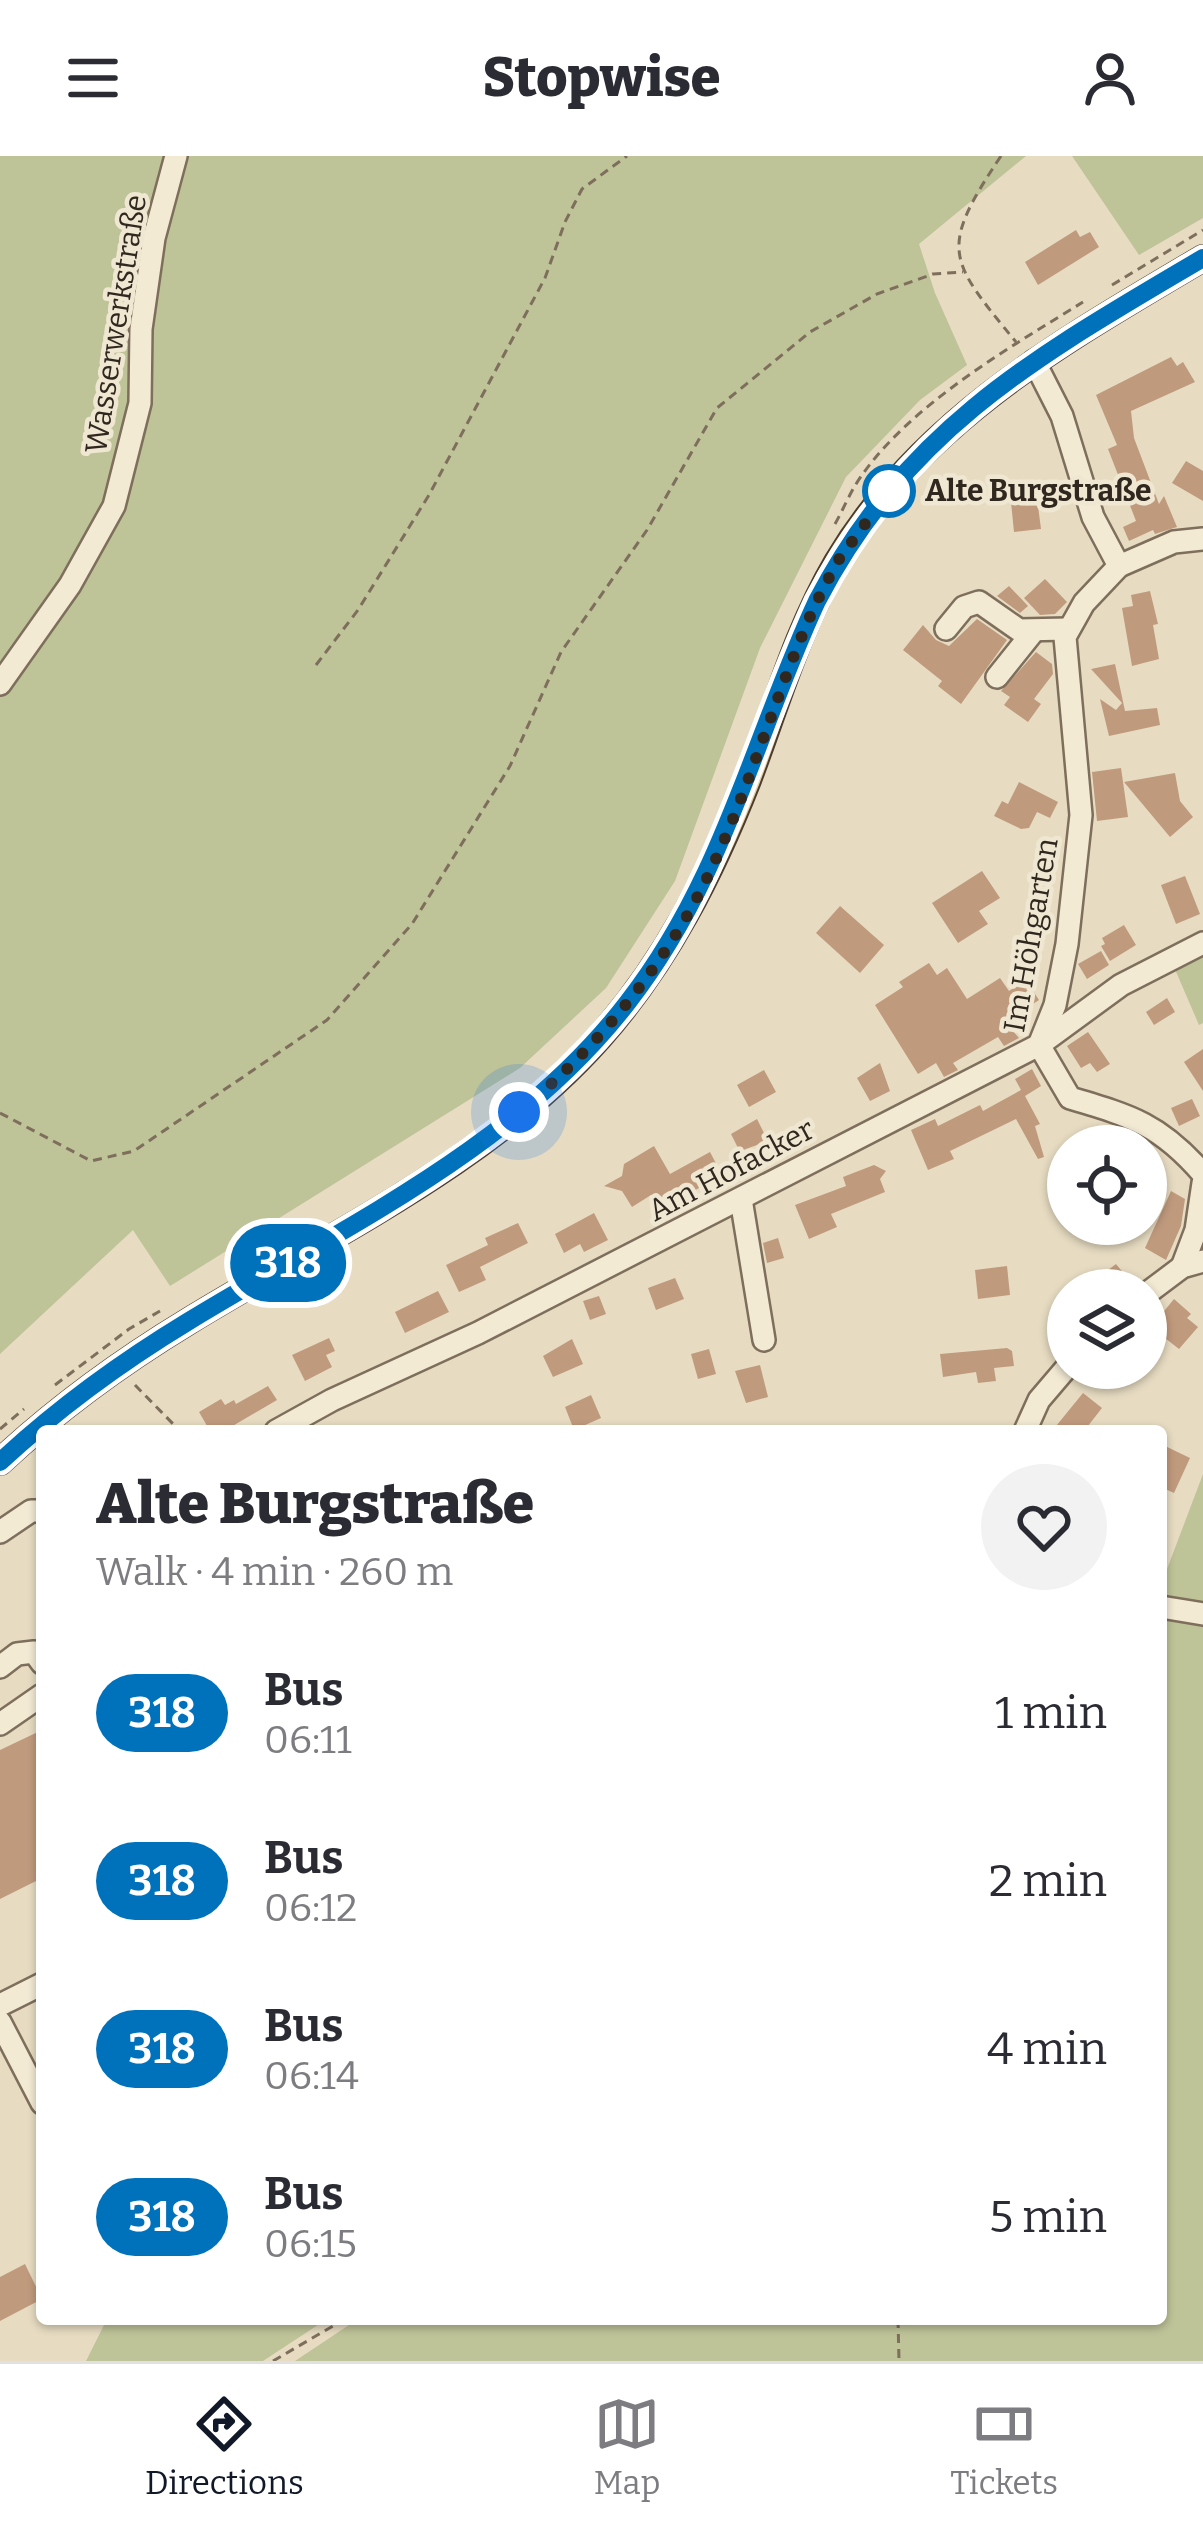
<!DOCTYPE html>
<html lang="en">
<head>
<meta charset="utf-8">
<style>
	:root { --surface:#fff; --page:#f2f2f3; --text:#2b2b33; --muted:#7c7c81; --line:#e1e1e2; --accent:#111827 }
	body { margin:0; font-family:Bitter,serif; background:var(--page); color:var(--text); height:100vh; display:flex; flex-direction:column; font-size:45px; white-space:nowrap }
	* { box-sizing:border-box; margin:0 }
	p { font-size:39px; color:var(--muted) }
	.icon { flex:none; width:66px; height:66px; fill:none; stroke:currentColor; stroke-width:2; stroke-linecap:round; stroke-linejoin:round }
	.map { position:relative; flex:1; overflow:hidden }
	.sheet { position:absolute; left:36px; top:1269px; width:1131px; height:900px; display:flex; flex-direction:column; background:var(--surface); border-radius:12px; box-shadow:0 3px 9px #0004 }
	.sheet>* { flex:none }
	.badge { padding:0 24px; border-radius:39px; font-size:42px; line-height:78px }
	.buttons { position:absolute; left:1047px; top:969px; display:grid; gap:24px }
	.buttons a { display:grid; place-items:center; width:120px; height:120px; border-radius:50%; background:var(--surface); box-shadow:0 3px 9px #0004; font-size:60px }
	.you { position:absolute; width:60px; height:60px; margin:-30px; border:9px solid #fff; border-radius:50%; background:#1a73e8; box-shadow:0 0 0 18px #1a73e833 }
	.map>.badge { position:absolute; translate:-50% -50%; box-shadow:0 0 0 6px #fff }
	.round { display:grid; place-items:center; flex:none; width:126px; height:126px; border-radius:63px; background:var(--page) }
	.headline { display:flex; align-items:center; justify-content:space-between; height:204px; padding:0 60px }
	h1 { font-size:57px; font-weight:800; line-height:90px }
	ul { padding:0; list-style:none }
	li { display:flex; align-items:center; gap:36px; height:168px; padding:0 60px }
	li div { flex:1 }
	li b { display:block; font-size:45px }
	li em { font-style:normal }
	li .badge { min-width:132px; font-weight:700; text-align:center }
	header { display:flex; justify-content:space-between; align-items:center; height:156px; padding:0 60px; background:var(--surface); font-size:54px; font-weight:800 }
	.tab-bar { display:flex; justify-content:space-around; align-items:center; height:168px; border-top:3px solid var(--line); background:var(--surface); font-size:33px; color:var(--muted) }
	.tab-bar a { display:grid; justify-items:center; gap:6px }
	.tab-bar .active { color:var(--accent) }
	.map>svg:first-child { display:block }
</style>
</head>
<body>
<header><svg class="icon" aria-label="menu" viewBox="0 0 24 24"><path d="M4 6h16M4 12h16M4 18h16"/></svg>Stopwise<svg class="icon" aria-label="person" viewBox="0 0 24 24"><circle cx="12" cy="8" r="4"/><path d="M4 21q1-7 8-7t8 7"/></svg></header>
<div class="map">
<svg width="1203" height="2205" viewBox="0 0 1203 2205">
	<rect width="100%" height="100%" fill="#e7dcc2"/>
	<!-- green -->
	<g fill="#bec398">
		<polygon points="0,0 1026,0 919,88 935,137 967,209 920,244 846,321 760,492 675,725 606,832 520,912 170,1130 133,1074 0,1198"/>
		<polygon points="1072,0 1203,0 1203,62 1139,99"/>
		<polygon points="1203,798 1203,867 1199,869 1174,811"/>
		<polygon points="1203,1318 1203,1450 1161,1443 1161,1429"/>
		<polygon points="1161,1458 1203,1464 1203,2205 295,2205 358,2163 1161,2163"/>
		<polygon points="107,2163 327,2163 263,2205 86,2205"/>
	</g>
	<!-- building -->
	<g fill="#c09a7d">
		<polygon points="1076,74 1080,81 1090,76 1099,91 1038,129 1025,106"/>
		<polygon points="1171,201 1177,210 1183,206 1195,226 1131,255 1134,282 1159,348 1164,340 1177,371 1155,378 1153,374 1129,385 1123,371 1136,365 1108,293 1117,289 1096,239"/>
		<polygon points="1186,305 1203,315 1203,345 1172,327"/>
		<polygon points="1037,342 1041,373 1014,376 1011,346"/>
		<polygon points="1045,423 1067,446 1055,458 1040,459 1024,442"/>
		<polygon points="1009,430 1028,450 1020,457 997,440"/>
		<polygon points="1150,435 1158,468 1153,469 1159,503 1132,510 1122,452 1133,450 1131,439"/>
		<polygon points="977,463 1007,484 961,548 938,530 942,525 903,494 923,469 936,484 949,490"/>
		<polygon points="1036,496 1052,508 1053,518 1034,543 1041,548 1028,566 1004,549 1010,541 1001,535"/>
		<polygon points="1115,508 1125,555 1157,552 1160,569 1109,580 1100,543 1116,554 1122,547 1091,513"/>
		<polygon points="1121,612 1128,661 1097,665 1092,616"/>
		<polygon points="1175,617 1180,645 1193,661 1170,681 1124,626"/>
		<polygon points="1019,626 1058,646 1050,662 1037,656 1029,672 1021,673 994,660 1002,645 1008,648"/>
		<polygon points="982,715 1000,742 979,755 988,768 958,787 932,747"/>
		<polygon points="1185,720 1200,758 1176,768 1161,729"/>
		<polygon points="840,750 884,789 860,817 816,777"/>
		<polygon points="1124,769 1136,789 1110,805 1101,790 1105,788 1102,782"/>
		<polygon points="1101,795 1109,809 1087,823 1078,808"/>
		<polygon points="929,807 937,819 947,812 967,843 1000,822 1009,835 1026,824 1039,844 1005,866 1019,882 1004,890 998,881 953,907 958,914 944,921 936,907 918,918 875,849 903,831 899,826"/>
		<polygon points="1167,842 1175,856 1154,869 1146,856"/>
		<polygon points="1088,876 1110,908 1097,916 1090,907 1081,912 1067,890"/>
		<polygon points="1203,893 1203,935 1184,906"/>
		<polygon points="880,907 890,935 870,945 857,922"/>
		<polygon points="1032,913 1041,930 1025,940 1040,968 1035,970 1044,1001 1038,1003 1016,963 950,995 954,1003 928,1014 911,974 935,963 938,970 980,949 983,955 1021,934 1015,923"/>
		<polygon points="764,914 776,936 749,951 737,929"/>
		<polygon points="1192,943 1200,960 1179,970 1171,952"/>
		<polygon points="757,963 768,985 743,994 738,992 731,978"/>
		<polygon points="654,990 670,1018 710,996 722,1019 676,1045 682,1055 666,1064 651,1039 632,1051 622,1035 604,1030 622,1020 624,1008"/>
		<polygon points="874,1009 886,1015 880,1023 885,1036 831,1058 837,1071 809,1083 795,1049 846,1030 843,1021"/>
		<polygon points="1171,1035 1185,1043 1181,1070 1166,1104 1145,1092"/>
		<polygon points="594,1057 608,1084 584,1096 580,1088 564,1097 555,1078"/>
		<polygon points="518,1067 528,1087 480,1111 486,1124 459,1136 446,1109 488,1089 485,1082"/>
		<polygon points="778,1082 784,1102 767,1107 763,1087"/>
		<polygon points="1116,1108 1134,1130 1132,1134 1082,1134"/>
		<polygon points="1007,1110 1010,1139 978,1143 975,1114"/>
		<polygon points="675,1122 684,1143 656,1154 648,1132"/>
		<polygon points="438,1135 449,1156 405,1177 395,1156"/>
		<polygon points="599,1140 606,1158 590,1164 583,1145"/>
		<polygon points="1174,1143 1191,1158 1187,1162 1198,1171 1179,1193 1151,1171"/>
		<polygon points="329,1182 335,1195 326,1199 332,1211 305,1225 292,1199"/>
		<polygon points="572,1183 583,1208 553,1221 543,1200"/>
		<polygon points="1007,1192 1012,1195 1014,1210 994,1212 996,1225 978,1227 976,1216 943,1221 940,1198"/>
		<polygon points="709,1193 716,1218 698,1223 691,1198"/>
		<polygon points="760,1209 768,1241 746,1247 735,1215"/>
		<polygon points="1100,1212 1138,1212 1124,1230"/>
		<polygon points="268,1230 277,1244 224,1275 210,1275 199,1256 221,1243 225,1249 234,1244 236,1248"/>
		<polygon points="1083,1237 1102,1252 1084,1275 1052,1275"/>
		<polygon points="591,1239 601,1262 574,1274 565,1251"/>
		<polygon points="1161,1288 1190,1302 1174,1337 1161,1331"/>
		<polygon points="42,1574 42,1722 0,1743 0,1594"/>
		<polygon points="25,2108 42,2143 0,2165 0,2121"/>
	</g>
	<g fill="none" stroke-linecap="round" stroke-linejoin="round">
		<defs>
			<g id="minor">
				<polyline points="1034,205 1062,260 1093,361 1119,410 1174,386 1203,383"/>
				<path d="M1119 410 1084 447 1065 481 1081 659 1067 788 1055 849 1039 889 1070 942C1131 960 1160 968 1203 1018"/>
				<polyline points="946,473 964,451 979,446 1019,474 1068,473"/>
				<polyline points="997,521 1033,476"/>
				<polyline points="0,528 70,429 114,350 140,247 141,173 154,82 176,0"/>
				<polyline points="741,1043 764,1184"/>
				<polyline points="1182,1111 1196,1074 1203,1027"/>
				<polyline points="1146,1138 1182,1111 1203,1105"/>
				<polyline points="276,1275 332,1244 478,1177 1039,889 1121,829 1203,787"/>
				<polyline points="1025,1275 1039,1244 1068,1210"/>
				<polyline points="0,1376 31,1355 42,1355"/>
				<polyline points="1161,1451 1203,1458"/>
				<polyline points="0,1511 17,1498 34,1496 42,1507"/>
				<polyline points="0,1568 42,1539"/>
				<polyline points="0,1849 42,1828"/>
				<polyline points="0,1866 42,1947"/>
			</g>
			<path id="major" d="M0 1306C57 1253 123 1205 189 1165 329 1079 488 1007 599 882 666 806 711 718 748 624 776 551 797 474 837 406 921 264 1065 184 1203 102"/>
		</defs>
		<!-- minor casing -->
		<use href="#minor" stroke="#7e6e5c" stroke-width="26"/>
		<!-- major casing -->
		<use href="#major" stroke="#4d3d30" stroke-width="28"/>
		<!-- path -->
		<g stroke="#7e6e5c" stroke-width="3" stroke-dasharray="9 6" stroke-linecap="butt">
			<path d="M1001 0C938 94 948 103 1016 186"/>
			<polyline points="1112,129 1203,74"/>
			<path d="M835 368C844 352 851 334 862 319 913 247 1009 192 1083 146"/>
			<polyline points="316,509 358,454 429,339 545,122 565,66 582,33 627,0"/>
			<polyline points="0,957 91,1005 134,995 327,864 412,768 510,610 561,496 647,374 717,252 810,176 877,138 933,118 963,116"/>
			<polyline points="55,1229 129,1173 160,1155"/>
			<polyline points="135,1229 180,1275"/>
			<polyline points="0,1273 24,1253"/>
			<polyline points="898,2163 899,2205"/>
			<polyline points="273,2205 345,2163"/>
		</g>
		<!-- minor -->
		<use href="#minor" stroke="#f3ead4" stroke-width="21"/>
		<!-- major -->
		<use href="#major" stroke="#e6d09f" stroke-width="24"/>
	</g>
	<g fill="none" stroke-linecap="round" stroke-linejoin="round">
		<defs>
			<path id="line" d="M0 1306C57 1253 123 1205 189 1165 343 1071 516 992 628 846 724 722 753 583 817 445 908 270 1041 198 1203 102"/>
		</defs>
		<!-- line casing -->
		<use href="#line" stroke="#fff" stroke-width="27"/>
		<!-- line -->
		<use href="#line" stroke="#0072bc" stroke-width="18"/>
		<!-- walk -->
		<path stroke="#30271e" stroke-width="12" stroke-dasharray="0 21.6" d="M519 956C595 893 660 816 704 728 749 637 775 537 817 445L837 406 895 327 889 335"/>
	</g>
	<!-- markers -->
	<circle fill="#fff" stroke="#0072bc" stroke-width="6" cx="889" cy="335" r="24"/>
	<g text-anchor="middle" dominant-baseline="central" stroke-width="9" stroke-linejoin="round" paint-order="stroke">
		<!-- street labels -->
		<g font-size="30" fill="#30271e" stroke="#efe7d1">
			<text transform="translate(116 168) rotate(-81)">Wasserwerkstraße</text>
			<text transform="translate(1031 779) rotate(-80)">Im Höhgarten</text>
			<text transform="translate(731 1014) rotate(-28)">Am Hofacker</text>
		</g>
		<!-- stop labels -->
		<g font-size="30" font-weight="bold" fill="#30271e" stroke="#efe7d1" text-anchor="start">
			<text x="925" y="335">Alte Burgstraße</text>
		</g>
	</g>
</svg>
<div class="buttons">
<a><svg class="icon" aria-label="locate" viewBox="0 0 24 24"><circle cx="12" cy="12" r="6"/><path d="M12 2v4M12 18v4M2 12h4M18 12h4"/></svg></a>
<a><svg class="icon" aria-label="layers" viewBox="0 0 24 24"><path d="M12 4l9 5-9 5-9-5zM3 14l9 5 9-5"/></svg></a>
</div>
<div class="you" style="left:519px;top:956px"></div>
<b class="badge" style="left:288px;top:1107px;background:#0072bc;color:#fff">318</b>
<section class="sheet">
<div class="headline"><div><h1>Alte Burgstraße</h1><p>Walk · 4 min · 260 m</p></div><a class="round"><svg class="icon" aria-label="heart" viewBox="0 0 24 24"><path d="M12 20l-8-8c-3-5 5-10 8-4 3-6 11-1 8 4z"/></svg></a></div>
<ul>
<li><span class="badge" style="background:#0072bc;color:#fff">318</span><div><b>Bus</b><p>06:11</p></div><em>1 min</em></li>
<li><span class="badge" style="background:#0072bc;color:#fff">318</span><div><b>Bus</b><p>06:12</p></div><em>2 min</em></li>
<li><span class="badge" style="background:#0072bc;color:#fff">318</span><div><b>Bus</b><p>06:14</p></div><em>4 min</em></li>
<li><span class="badge" style="background:#0072bc;color:#fff">318</span><div><b>Bus</b><p>06:15</p></div><em>5 min</em></li>
</ul>
</section>
</div>
<nav class="tab-bar">
<a class="active"><svg class="icon" aria-label="directions" viewBox="0 0 24 24"><path d="M12 3l9 9-9 9-9-9zM9 14v-3h6M13 9l2 2-2 2"/></svg>Directions</a>
<a><svg class="icon" aria-label="map" viewBox="0 0 24 24"><path d="M3 6l6-2 6 2 6-2v14l-6 2-6-2-6 2zM9 4v14M15 6v14"/></svg>Map</a>
<a><svg class="icon" aria-label="tickets" viewBox="0 0 24 24"><path d="M3 7h18v10H3zM15 7v10"/></svg>Tickets</a>
</nav>
</body>
</html>
